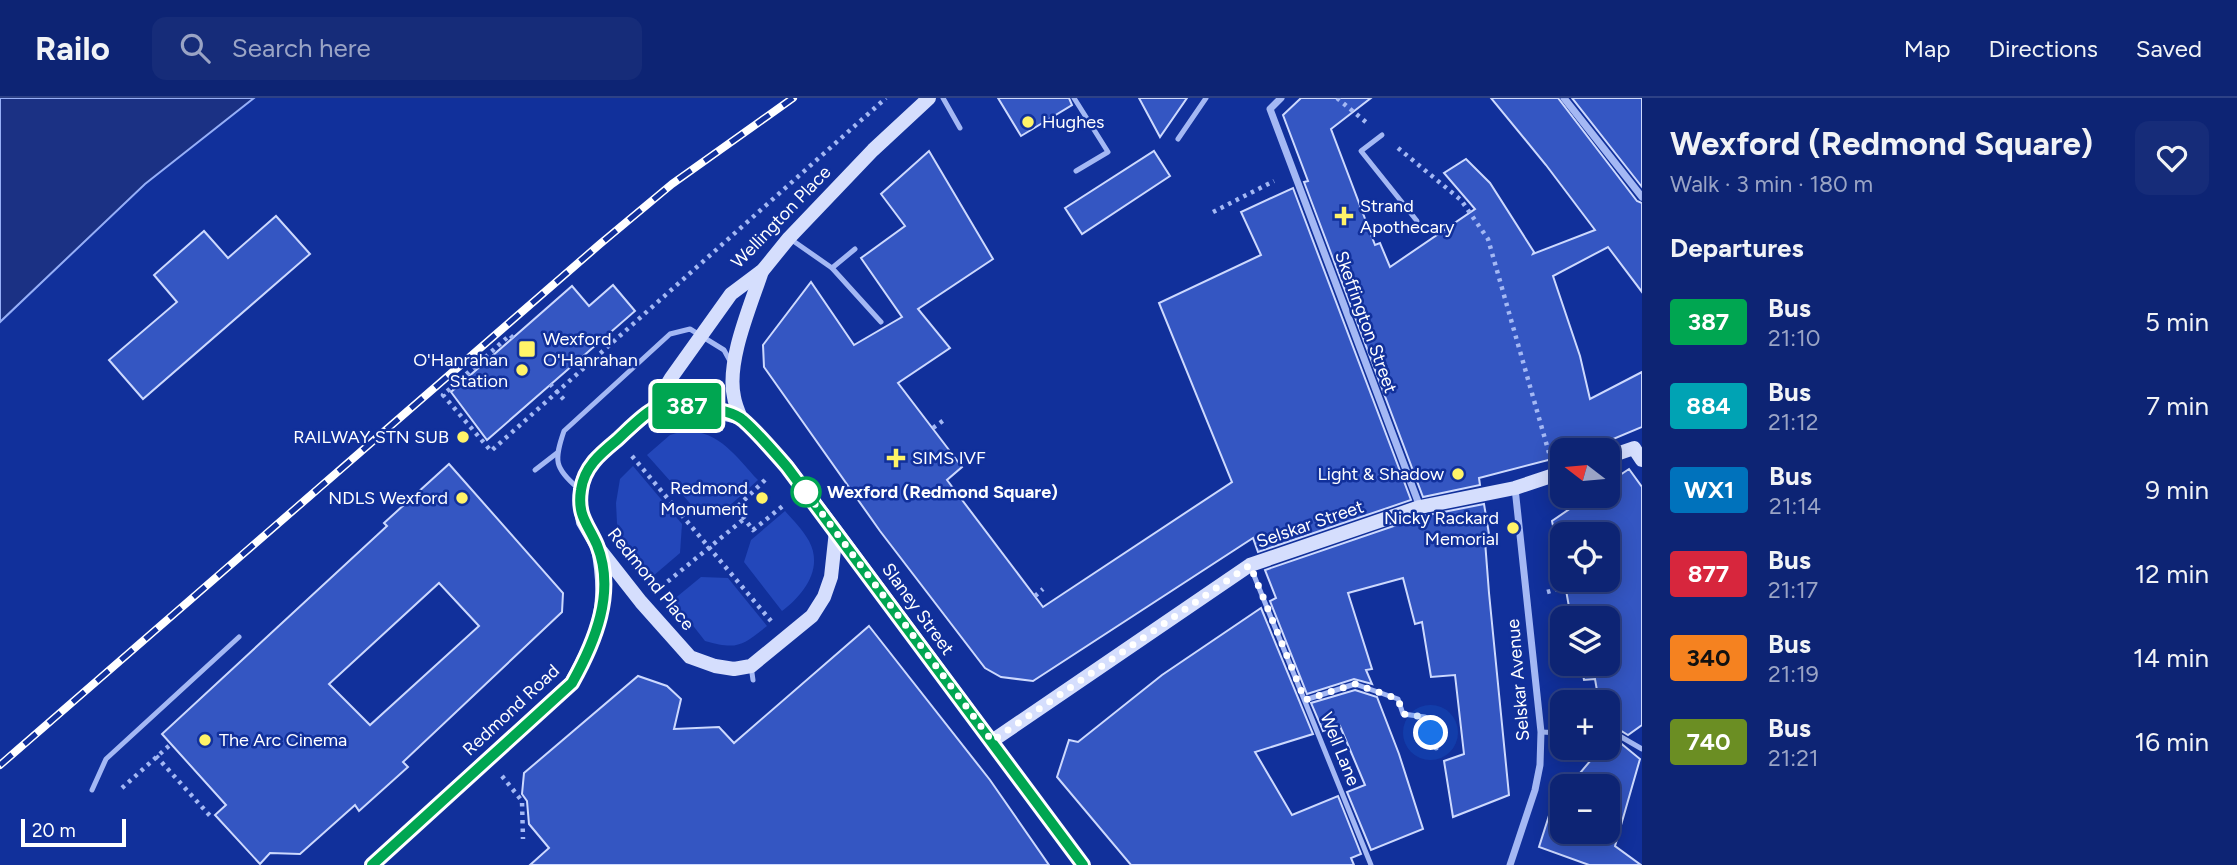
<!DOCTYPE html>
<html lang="en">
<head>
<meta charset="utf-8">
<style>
	:root { --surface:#0d2474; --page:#162c79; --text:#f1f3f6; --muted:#9aa4c5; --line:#2d4186 }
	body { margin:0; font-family:Figtree,sans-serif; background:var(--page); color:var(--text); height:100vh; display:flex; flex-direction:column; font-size:26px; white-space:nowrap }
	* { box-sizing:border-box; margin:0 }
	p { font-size:23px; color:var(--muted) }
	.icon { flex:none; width:38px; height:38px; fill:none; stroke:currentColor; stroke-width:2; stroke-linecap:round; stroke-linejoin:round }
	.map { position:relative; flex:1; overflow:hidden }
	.panel { display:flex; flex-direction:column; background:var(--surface); width:595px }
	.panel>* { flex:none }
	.badge { padding:0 14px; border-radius:5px; font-size:24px; line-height:46px }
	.needle { width:46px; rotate:286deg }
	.tools { position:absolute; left:1550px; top:340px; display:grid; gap:14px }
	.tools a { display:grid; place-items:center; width:70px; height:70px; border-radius:14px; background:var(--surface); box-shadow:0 4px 18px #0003,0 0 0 2px var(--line); font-size:35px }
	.scale { position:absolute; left:21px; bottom:18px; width:105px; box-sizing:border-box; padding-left:7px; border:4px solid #fff; border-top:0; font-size:19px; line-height:24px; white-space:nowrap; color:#fff; -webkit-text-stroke:5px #11309b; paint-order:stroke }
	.you { position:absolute; width:35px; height:35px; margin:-18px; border:5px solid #fff; border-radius:50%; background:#1a73e8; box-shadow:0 0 0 10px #1a73e833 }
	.map>.badge { position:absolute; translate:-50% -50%; box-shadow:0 0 0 4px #fff }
	h2 { padding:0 28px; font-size:26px; line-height:63px }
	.round { display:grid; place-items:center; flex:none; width:74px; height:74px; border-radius:14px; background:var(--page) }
	.head { display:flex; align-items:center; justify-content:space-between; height:119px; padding:0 28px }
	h1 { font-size:33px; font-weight:700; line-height:52px }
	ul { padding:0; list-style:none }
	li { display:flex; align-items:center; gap:21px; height:84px; padding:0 28px }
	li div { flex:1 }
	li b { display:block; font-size:26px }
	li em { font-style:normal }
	li .badge { min-width:77px; font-weight:700; text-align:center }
	header { display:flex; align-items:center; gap:42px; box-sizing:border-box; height:98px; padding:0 35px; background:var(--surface); border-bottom:2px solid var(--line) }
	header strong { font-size:33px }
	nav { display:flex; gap:38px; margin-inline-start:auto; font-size:24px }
	.search { width:490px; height:63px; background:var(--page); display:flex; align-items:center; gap:18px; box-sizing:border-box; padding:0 24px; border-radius:14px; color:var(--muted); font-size:26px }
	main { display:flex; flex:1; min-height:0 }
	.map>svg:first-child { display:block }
</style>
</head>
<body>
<header>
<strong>Railo</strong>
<div class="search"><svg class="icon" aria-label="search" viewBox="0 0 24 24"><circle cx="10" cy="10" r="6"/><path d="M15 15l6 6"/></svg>Search here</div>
<nav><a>Map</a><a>Directions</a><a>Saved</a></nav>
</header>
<main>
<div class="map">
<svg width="1642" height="767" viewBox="0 0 1642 767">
	<rect width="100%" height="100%" fill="#11309b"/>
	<!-- green -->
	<g fill="#2347ba">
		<path d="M683 333C719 331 736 359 758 382L726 411 696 412 647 357 670 337Z"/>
		<polygon points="633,368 682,426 680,455 653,478 620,436 617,425 616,405 620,381"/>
		<path d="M785 413C793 422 803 432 809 443 824 471 803 497 782 513L744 464 751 442Z"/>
		<path d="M701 479 728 480 767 528C742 548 737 552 705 543L673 502Z"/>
	</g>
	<!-- water -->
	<polygon fill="#1b3184" stroke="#96aff8" stroke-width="2" points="0,0 254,0 145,86 0,224"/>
	<!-- building -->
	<g fill="#3456c2" stroke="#cdd9fe" stroke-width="2" fill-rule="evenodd">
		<polygon points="998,0 1069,0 1072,7 1021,38"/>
		<polygon points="1139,0 1187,0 1160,39"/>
		<polygon points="1301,0 1371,0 1331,31 1375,147 1380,145 1390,169 1475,111 1444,75 1466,61 1490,85 1534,154 1533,156 1595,132 1546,67 1491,0 1558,0 1637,103 1642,105 1642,194 1608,149 1553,178 1580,258 1590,301 1642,274 1642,329 1587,352 1563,352 1563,361 1561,362 1560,359 1479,380 1480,387 1423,399 1304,84 1308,83 1283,17"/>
		<polygon points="1572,0 1642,0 1642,89"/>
		<polygon points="929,53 993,161 918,211 950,250 898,285 962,369 947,382 1043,509 1232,384 1159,205 1261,157 1241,114 1293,90 1411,402 1258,454 1253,440 1033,583 1001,579 985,570 880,433 764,269 763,247 811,184 854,247 902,219 861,160 905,128 881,96"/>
		<polygon points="1154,53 1170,78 1082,136 1065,110"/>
		<polygon points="276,118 310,156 143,301 109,262 177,204 154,177 204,133 228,160"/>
		<polygon points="613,187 635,213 487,342 451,294 572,188 589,208"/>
		<path d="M449 366 563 495 562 514 403 664 408 669 359 713 355 707 300 756 270 755 260 766 215 717 226 707 162 636 387 428 384 425ZM439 485 479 528 370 627 329 586Z"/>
		<polygon points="1629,371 1642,389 1642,627 1628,637 1618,631 1608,631 1608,604 1599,604 1595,581 1584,582 1581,565 1608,565 1608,520 1571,520 1564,481 1608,481 1608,436 1563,436 1563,477 1552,423 1590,397 1608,397 1608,385"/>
		<polygon points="1484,406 1490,442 1485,443 1489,495 1509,697 1453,719 1444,663 1464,656 1455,577 1431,579 1422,524 1415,526 1403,480 1348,495 1372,571 1366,572 1372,586 1354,581 1307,596 1270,503 1276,500 1265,472 1423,418"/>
		<polygon points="1261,510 1313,636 1255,654 1292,717 1338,698 1361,756 1351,760 1354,767 1131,767 1057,679 1069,642 1078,644 1162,577"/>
		<polygon points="869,528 990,682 1049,767 530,767 549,750 529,726 527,703 522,696 524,675 638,578 667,588 681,601 674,631 719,629 734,645"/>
		<polygon points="1355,592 1377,599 1399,656 1423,731 1371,752 1347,694 1365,687 1340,628 1323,633 1311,605"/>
		<polygon points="1608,641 1618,643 1640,661 1615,748 1641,767 1589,767 1539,749 1553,705 1563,695 1563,733 1608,733 1608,688 1569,688 1602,649 1608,649"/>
	</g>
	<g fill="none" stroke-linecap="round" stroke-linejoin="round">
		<!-- path -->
		<g stroke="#a4b8f4" stroke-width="4.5" stroke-dasharray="3.5 5" stroke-linecap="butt">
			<polyline points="1337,0 1367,25"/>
			<polyline points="1398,50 1461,102 1488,141 1549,355"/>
			<polyline points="1213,114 1274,83"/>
			<polyline points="513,240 510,237 443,297 491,353 886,0"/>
			<polyline points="550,286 566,304"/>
			<polyline points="933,330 944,322"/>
			<polyline points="632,358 771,523"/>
			<polyline points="765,382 736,410 753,432 784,407"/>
			<polyline points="661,489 744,421"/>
			<polyline points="1547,494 1565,489"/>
			<polyline points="1035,498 1043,491"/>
			<polyline points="156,658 212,720"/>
			<polyline points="502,678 522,703 523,741"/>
			<polyline points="122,690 171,646"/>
		</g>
		<!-- lane -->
		<g stroke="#a4b8f4" stroke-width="5">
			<polyline points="943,0 960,30"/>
			<polyline points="1074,0 1108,54 1076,73"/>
			<polyline points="1382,37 1361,53 1417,123"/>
			<polyline points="1178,41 1206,0"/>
			<polyline points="789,140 832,170 881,224"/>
			<polyline points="832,170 855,151"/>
			<polyline points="535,372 557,355"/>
			<path d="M578 390C554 370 554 362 564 333L670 236 690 231 724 252 730 263"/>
			<polyline points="1251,470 1371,767"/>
			<polyline points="751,568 753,582"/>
			<polyline points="1305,602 1355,586 1398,601 1403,616 1425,619 1436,650"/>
			<polyline points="1541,634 1563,635"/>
			<polyline points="1608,636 1616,636 1642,651"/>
			<polyline points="92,692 106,661 239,539"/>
		</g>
		<!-- street -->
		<g stroke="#a4b8f4" stroke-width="7">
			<polyline points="1281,0 1270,11 1420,409"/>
			<polyline points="1564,0 1642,99"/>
			<polyline points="1510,767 1535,692 1540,667 1541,634 1515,390"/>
		</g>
		<!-- secondary -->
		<g stroke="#d5defd" stroke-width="14">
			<polyline points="652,312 671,280 731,196 763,172 789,140 873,52 929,0"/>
			<path d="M741 320C738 313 735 306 734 299 726 263 751 207 762 173"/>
			<polyline points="1608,359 1634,350 1642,362"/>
			<polyline points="836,433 831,479 824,499 812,518 751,568 734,571 715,568 690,559 641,504 597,448 583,424 580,407 581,392 583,381 594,362 652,312 698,309 741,320 787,368 836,433 1083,767"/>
			<polyline points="992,643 1250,467 1420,409 1515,390 1563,374"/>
			<path d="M372 767 571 585C599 536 609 507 598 451"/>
		</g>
		<defs>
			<polyline id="rail" points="0,667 600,146 672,86 793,0"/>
		</defs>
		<!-- rail casing -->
		<use href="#rail" stroke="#fff" stroke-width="8"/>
		<!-- rail -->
		<use href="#rail" stroke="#11309b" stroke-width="5" stroke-dasharray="16" stroke-linecap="butt"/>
	</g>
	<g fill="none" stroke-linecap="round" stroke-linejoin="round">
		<defs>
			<path id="line" d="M372 767 572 585C595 544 616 494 597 447 588 426 577 418 581 392 584 369 600 356 617 342 626 334 644 315 654 311 675 305 726 308 743 322 759 336 773 353 787 369L1083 767"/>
		</defs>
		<!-- line casing -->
		<use href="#line" stroke="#fff" stroke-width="16"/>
		<!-- line -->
		<use href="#line" stroke="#00a651" stroke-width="10"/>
		<!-- walk -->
		<polyline stroke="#fff" stroke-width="7" stroke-dasharray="0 12.6" points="806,394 803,390 992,643 1250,467 1305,602 1355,586 1398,601 1403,616 1425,619 1431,635"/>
	</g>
	<!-- markers -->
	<g fill="#fff368" stroke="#11309b" stroke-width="2.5">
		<circle cx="1028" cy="24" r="7"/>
		<path d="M1340.5 107.5h7v7h7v7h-7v7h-7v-7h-7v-7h7z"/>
		<rect x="518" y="242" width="18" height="18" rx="3.5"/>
		<circle cx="522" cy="272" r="7"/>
		<circle cx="463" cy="339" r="7"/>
		<path d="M892.5 349.5h7v7h7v7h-7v7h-7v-7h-7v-7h7z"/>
		<circle cx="1458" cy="376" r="7"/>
		<circle cx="462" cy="400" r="7"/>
		<circle cx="762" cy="400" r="7"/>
		<circle cx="1513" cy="430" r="7"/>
		<circle cx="205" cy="642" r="7"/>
	</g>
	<circle fill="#fff" stroke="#00a651" stroke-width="3.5" cx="806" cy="394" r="14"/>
	<g text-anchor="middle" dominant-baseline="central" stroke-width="5" stroke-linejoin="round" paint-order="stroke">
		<!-- poi labels -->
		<g font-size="18" fill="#fff" stroke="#11309b" text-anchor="end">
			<text x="1042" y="24" text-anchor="start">Hughes</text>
			<text x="1360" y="108" text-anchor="start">Strand<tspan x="1360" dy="21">Apothecary</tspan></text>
			<text x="543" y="241" text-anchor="start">Wexford<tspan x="543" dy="21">O'Hanrahan</tspan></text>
			<text x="508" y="262">O'Hanrahan<tspan x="508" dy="21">Station</tspan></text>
			<text x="449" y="339">RAILWAY STN SUB</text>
			<text x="912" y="360" text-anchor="start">SIMS IVF</text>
			<text x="1444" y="376">Light &amp; Shadow</text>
			<text x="748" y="390">Redmond<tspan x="748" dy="21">Monument</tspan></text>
			<text x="448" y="400">NDLS Wexford</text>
			<text x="1499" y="420">Nicky Rackard<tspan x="1499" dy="21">Memorial</tspan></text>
			<text x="219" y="642" text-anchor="start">The Arc Cinema</text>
		</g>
		<!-- street labels -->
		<g font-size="18" fill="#fff" stroke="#11309b">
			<text transform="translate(781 119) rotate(-46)">Wellington Place</text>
			<text transform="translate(1366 224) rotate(70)">Skeffington Street</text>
			<text transform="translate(1310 426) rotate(-19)">Selskar Street</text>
			<text transform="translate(651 481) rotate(51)">Redmond Place</text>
			<text transform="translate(918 511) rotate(54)">Slaney Street</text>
			<text transform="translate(1518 582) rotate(-95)">Selskar Avenue</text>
			<text transform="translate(511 612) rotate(-43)">Redmond Road</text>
			<text transform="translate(1340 651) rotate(68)">Well Lane</text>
		</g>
		<!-- stop labels -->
		<g font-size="18" font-weight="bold" fill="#fff" stroke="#11309b" text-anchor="start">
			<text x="827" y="394">Wexford (Redmond Square)</text>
		</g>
	</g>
</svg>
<div class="tools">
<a><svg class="needle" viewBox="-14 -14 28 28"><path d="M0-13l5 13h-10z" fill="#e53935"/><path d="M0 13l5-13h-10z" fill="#9aa4c5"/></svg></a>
<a><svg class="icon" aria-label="locate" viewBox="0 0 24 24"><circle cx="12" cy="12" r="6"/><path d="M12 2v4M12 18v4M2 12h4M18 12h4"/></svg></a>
<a><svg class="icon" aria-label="layers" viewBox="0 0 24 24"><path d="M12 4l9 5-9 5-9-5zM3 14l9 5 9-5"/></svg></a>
<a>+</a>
<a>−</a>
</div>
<div class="scale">20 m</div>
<div class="you" style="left:1431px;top:635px"></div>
<b class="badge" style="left:687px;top:308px;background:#00a651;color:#fff">387</b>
</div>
<section class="panel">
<div class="head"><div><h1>Wexford (Redmond Square)</h1><p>Walk · 3 min · 180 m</p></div><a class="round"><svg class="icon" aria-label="heart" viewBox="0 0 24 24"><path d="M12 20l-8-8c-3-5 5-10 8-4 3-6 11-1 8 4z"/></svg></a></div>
<h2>Departures</h2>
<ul>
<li><span class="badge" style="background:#00a651;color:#fff">387</span><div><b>Bus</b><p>21:10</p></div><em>5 min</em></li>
<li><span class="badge" style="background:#00a3b4;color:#fff">884</span><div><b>Bus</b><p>21:12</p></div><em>7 min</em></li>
<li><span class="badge" style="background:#0072bc;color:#fff">WX1</span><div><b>Bus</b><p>21:14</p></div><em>9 min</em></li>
<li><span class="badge" style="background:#d7263d;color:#fff">877</span><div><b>Bus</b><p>21:17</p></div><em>12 min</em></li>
<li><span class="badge" style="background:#f58220;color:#111">340</span><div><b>Bus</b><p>21:19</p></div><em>14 min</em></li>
<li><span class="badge" style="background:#6b8e23;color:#fff">740</span><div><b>Bus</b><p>21:21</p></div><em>16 min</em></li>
</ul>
</section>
</main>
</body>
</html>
